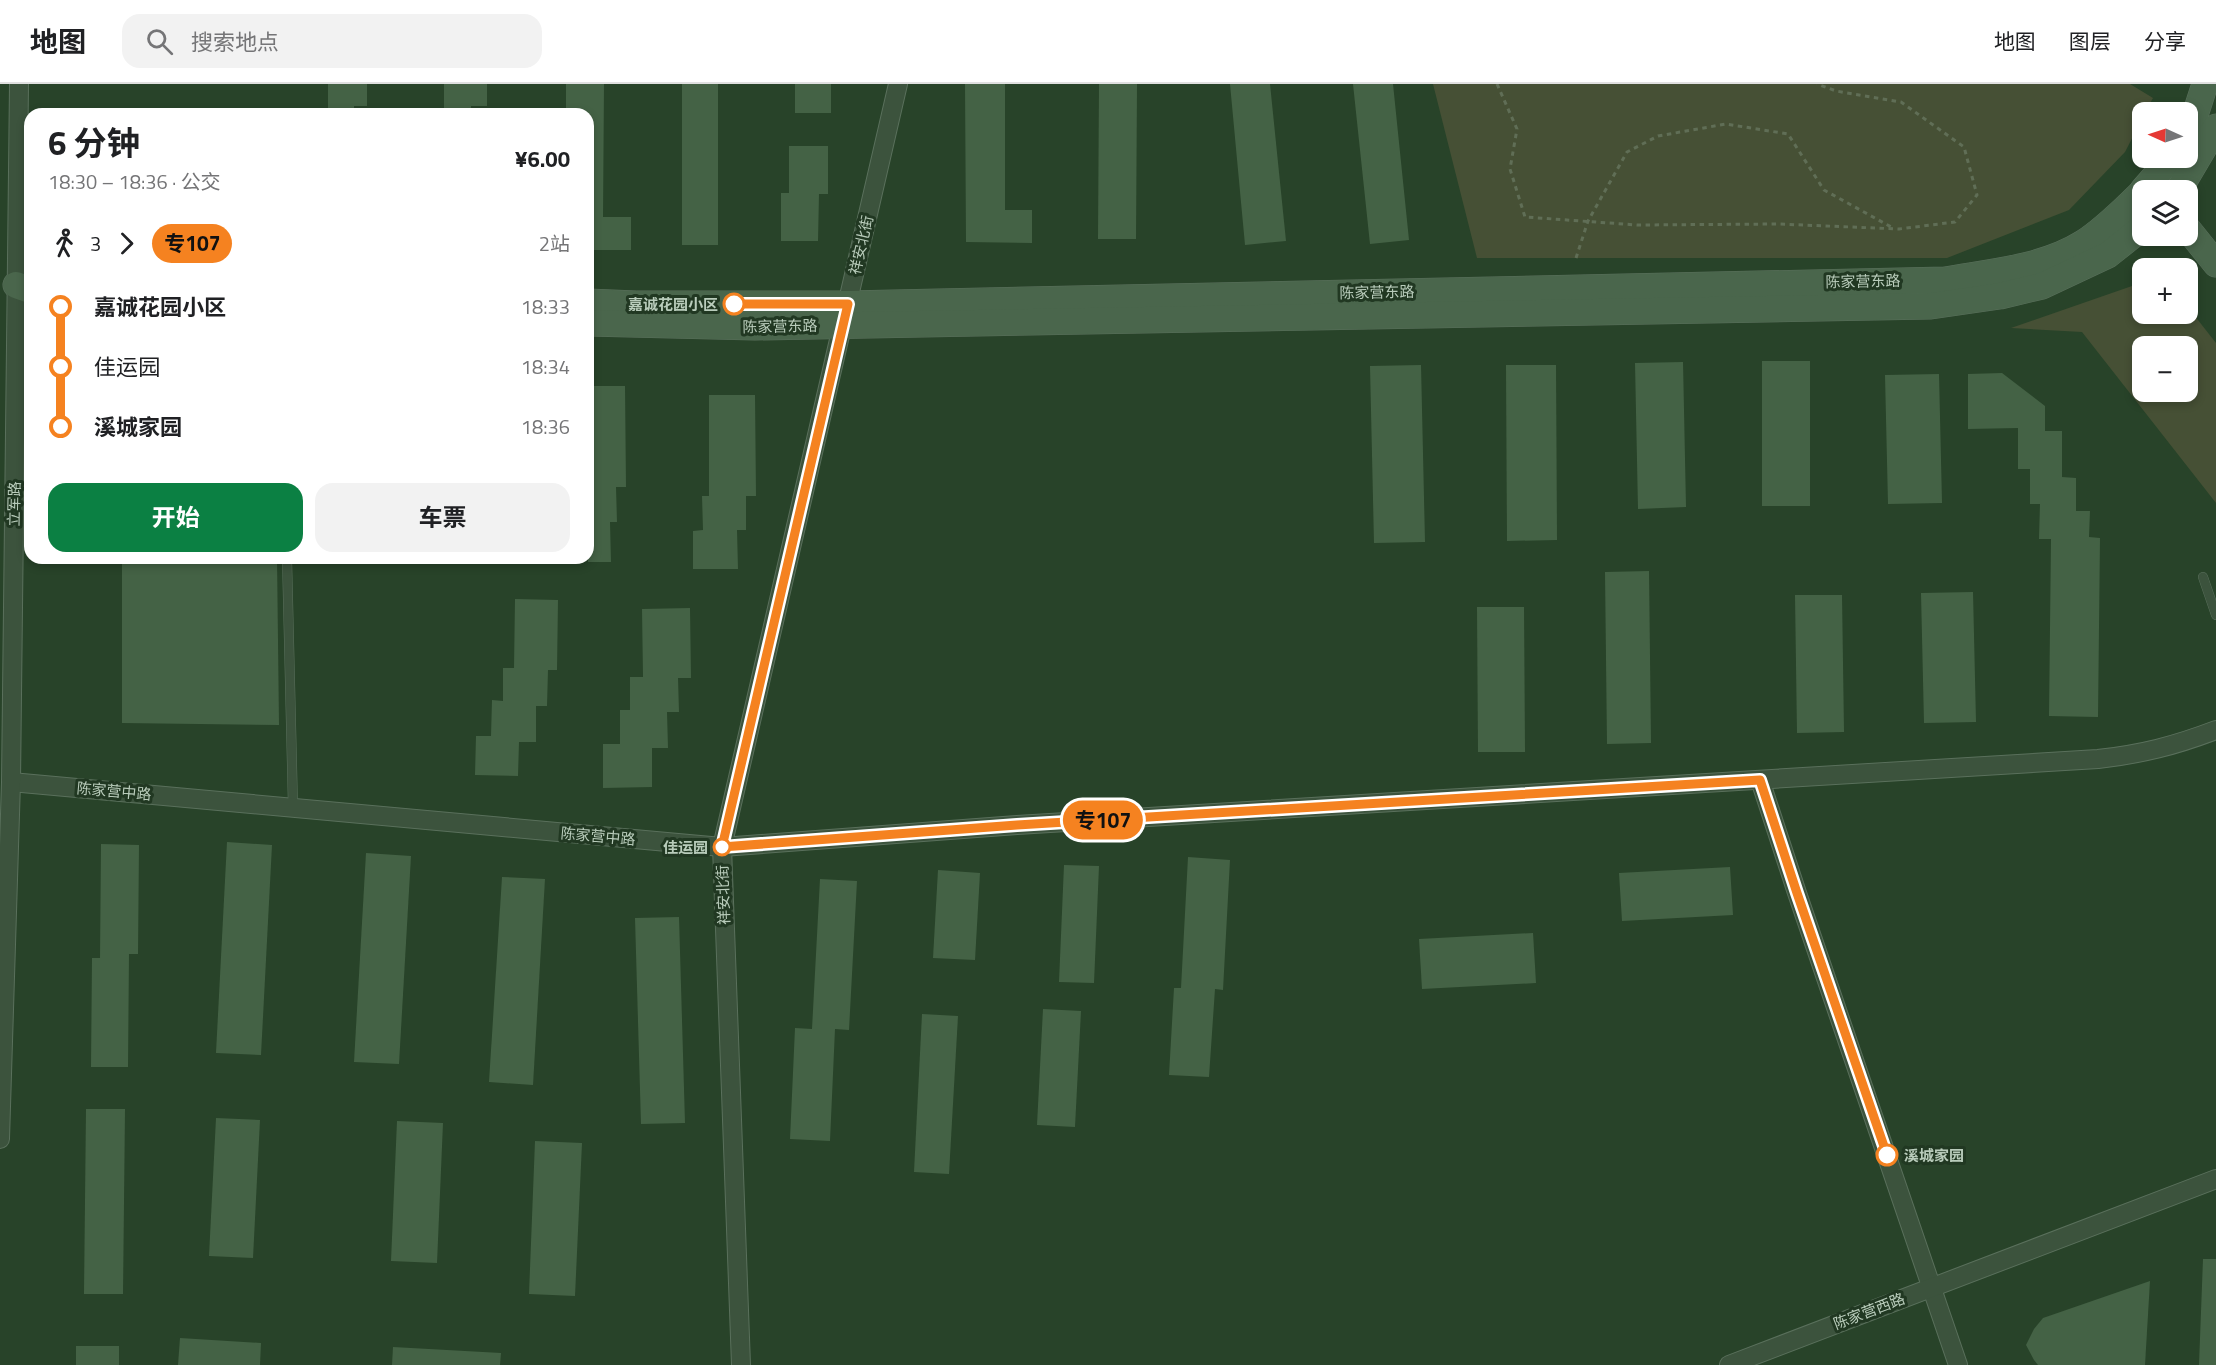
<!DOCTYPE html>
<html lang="zh">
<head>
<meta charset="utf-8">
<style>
	:root { --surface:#fff; --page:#f2f2f2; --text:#202124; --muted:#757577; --line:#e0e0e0; --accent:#0b8043 }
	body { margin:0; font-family:"Titillium Web","Noto Sans SC",sans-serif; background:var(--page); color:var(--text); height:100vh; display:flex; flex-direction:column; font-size:22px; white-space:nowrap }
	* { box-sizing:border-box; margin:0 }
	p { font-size:20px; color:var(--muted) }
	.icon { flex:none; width:33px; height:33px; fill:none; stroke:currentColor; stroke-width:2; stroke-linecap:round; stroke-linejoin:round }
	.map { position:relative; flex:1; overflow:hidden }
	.sheet { position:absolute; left:24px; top:24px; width:570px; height:456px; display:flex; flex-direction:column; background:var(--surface); border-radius:18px; box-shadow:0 3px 9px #0003 }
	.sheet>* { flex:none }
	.badge { padding:0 12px; border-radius:20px; font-size:21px; line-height:39px }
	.needle { width:39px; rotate:273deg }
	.fabs { position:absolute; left:2132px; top:18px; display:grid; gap:12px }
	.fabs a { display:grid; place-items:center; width:66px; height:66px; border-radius:12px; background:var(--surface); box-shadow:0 3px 9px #0003; font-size:30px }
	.map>.badge { position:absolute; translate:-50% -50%; box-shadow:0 0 0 3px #fff }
	.legs { display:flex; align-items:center; gap:9px; height:66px; padding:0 24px; font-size:20px }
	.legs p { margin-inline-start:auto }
	.summary { display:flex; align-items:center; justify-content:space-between; height:102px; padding:0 24px }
	h1 { font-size:33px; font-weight:700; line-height:45px }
	.action { display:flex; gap:12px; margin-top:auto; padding:12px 24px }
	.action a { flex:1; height:69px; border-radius:18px; background:var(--accent); color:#fff; font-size:24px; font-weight:700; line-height:69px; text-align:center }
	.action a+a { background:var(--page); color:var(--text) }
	ul { padding:0 24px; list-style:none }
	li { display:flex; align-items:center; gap:21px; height:60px; font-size:22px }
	li i { display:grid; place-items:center; width:9px; height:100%; margin:0 8px; background:currentColor }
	li i::after { content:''; width:15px; height:15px; margin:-8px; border:4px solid; border-radius:50%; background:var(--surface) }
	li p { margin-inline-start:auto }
	li:first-child i { background:linear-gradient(#0000 50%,currentColor 0) }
	li:last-child i { background:linear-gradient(currentColor 50%,#0000 0) }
	header { display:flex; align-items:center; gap:36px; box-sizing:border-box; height:84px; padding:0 30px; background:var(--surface); border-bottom:2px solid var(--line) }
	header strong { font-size:28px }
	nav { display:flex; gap:33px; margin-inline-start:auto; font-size:21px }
	.search { width:420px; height:54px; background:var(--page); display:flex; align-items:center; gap:15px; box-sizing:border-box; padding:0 21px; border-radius:18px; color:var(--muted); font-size:22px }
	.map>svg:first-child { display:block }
</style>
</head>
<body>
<header>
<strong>地图</strong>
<div class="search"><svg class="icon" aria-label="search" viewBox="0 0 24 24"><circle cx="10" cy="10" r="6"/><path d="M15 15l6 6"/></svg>搜索地点</div>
<nav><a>地图</a><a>图层</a><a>分享</a></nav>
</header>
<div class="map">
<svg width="2216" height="1281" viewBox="0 0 2216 1281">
	<rect width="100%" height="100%" fill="#284329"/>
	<!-- green -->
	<g fill="#465035" fill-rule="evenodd">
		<polygon points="1433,0 2130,0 2153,14 2145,28 2142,28 2142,35 2125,68 2069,126 1947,174 1477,174"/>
		<path d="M2132 202 2142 205V230H2187V222L2216 259V419L2082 248 2011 244ZM2142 262H2187V308H2142Z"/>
	</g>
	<!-- building -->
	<g fill="#446245">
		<polygon points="328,0 367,0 367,22 354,22 354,30 328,30"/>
		<polygon points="444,0 487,0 487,22 471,22 471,30 444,30"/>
		<polygon points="566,0 604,0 603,133 631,133 631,166 588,166 588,30 566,30"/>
		<rect x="682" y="0" width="36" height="161"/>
		<rect x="795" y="0" width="36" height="29"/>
		<polygon points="965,0 1005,0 1005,126 1032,126 1032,159 966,158"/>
		<polygon points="1099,0 1137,0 1136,155 1098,155"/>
		<polygon points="1230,0 1270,0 1286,157 1245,161"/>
		<polygon points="1353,0 1393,0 1409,156 1370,160"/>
		<polygon points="789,62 828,62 828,110 819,110 818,157 781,157 781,109 789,109"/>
		<rect x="1762" y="277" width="48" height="145"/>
		<polygon points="1683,278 1686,423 1638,425 1635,279"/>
		<polygon points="1421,281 1425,458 1374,459 1370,282"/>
		<polygon points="1506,281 1556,281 1557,456 1507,457"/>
		<polygon points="2002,289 2045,322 2045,347 2062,347 2062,393 2076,394 2076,427 2090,427 2089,453 2100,454 2098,633 2049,632 2051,455 2039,455 2040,420 2030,420 2030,385 2018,385 2018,344 1968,345 1968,290"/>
		<polygon points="1939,290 1942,419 1888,420 1885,291"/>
		<polygon points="588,302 625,302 626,403 616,403 617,438 610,438 611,478 588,478"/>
		<polygon points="709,311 755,311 756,412 746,412 746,446 737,446 738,485 693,485 693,447 703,446 702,412 709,412"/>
		<polygon points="122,474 277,474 279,641 122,639"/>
		<polygon points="1649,487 1651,659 1607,660 1605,488"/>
		<polygon points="1973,508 1976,638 1924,639 1921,509"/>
		<polygon points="1795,511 1842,511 1844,648 1797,649"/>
		<polygon points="515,515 558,516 557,586 548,586 547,622 536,622 536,658 519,658 518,692 475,691 476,652 491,652 492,616 503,617 503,584 514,584"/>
		<polygon points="1477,523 1524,523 1525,668 1478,668"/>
		<polygon points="690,524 691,594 678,594 679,628 667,628 668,664 652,664 652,703 603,704 603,660 620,660 620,626 630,626 630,593 643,593 642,525"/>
		<polygon points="227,758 272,761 261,971 216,969"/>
		<polygon points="101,760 139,761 138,870 129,870 128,983 91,983 92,874 100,874"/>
		<polygon points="366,769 411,772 399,980 354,978"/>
		<polygon points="1188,773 1230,776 1223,906 1215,905 1209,993 1169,991 1174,904 1181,904"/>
		<polygon points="1064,781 1099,782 1094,899 1059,898"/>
		<polygon points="1730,783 1733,831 1622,837 1619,789"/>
		<polygon points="938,786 980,789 975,876 933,874"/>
		<polygon points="502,793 545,795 533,1001 489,998"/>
		<polygon points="820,795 857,797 849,946 835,945 830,1057 790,1055 795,944 812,945"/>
		<polygon points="679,833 685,1039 641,1040 635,834"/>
		<polygon points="1533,849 1536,899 1422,905 1419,855"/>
		<polygon points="1043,925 1081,927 1075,1043 1037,1041"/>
		<polygon points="922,930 958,932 949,1090 914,1088"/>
		<polygon points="86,1025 125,1025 123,1210 84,1210"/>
		<polygon points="216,1034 260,1036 253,1174 209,1172"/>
		<polygon points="397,1037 443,1039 437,1179 391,1177"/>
		<polygon points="535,1057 582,1059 575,1212 529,1210"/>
		<polygon points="2203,1175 2216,1175 2216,1281 2199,1281"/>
		<polygon points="2150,1197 2145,1281 2038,1281 2034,1276 2026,1261 2034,1245 2043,1234"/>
		<polygon points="180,1254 261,1259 260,1281 178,1281"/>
		<rect x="76" y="1262" width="43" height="19"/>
		<polygon points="393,1263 501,1269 500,1281 392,1281"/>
	</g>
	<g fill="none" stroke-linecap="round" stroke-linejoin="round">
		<defs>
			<g id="lane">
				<polyline points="287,474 293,723"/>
				<polyline points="2203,493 2216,531"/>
			</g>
			<g id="street">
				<polyline points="1760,696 1797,809 1958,1281"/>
				<path d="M11 698 722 763 1017 741 2098 675C2142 670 2174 662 2216 646"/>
				<polyline points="0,1055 11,698 19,0"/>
				<polyline points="741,1281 722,763 898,0"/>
				<polyline points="1729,1281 2216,1095"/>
			</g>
			<g id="secondary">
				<polyline points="2187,46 2196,28 2205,0"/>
				<polyline points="2143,106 2171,74"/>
				<polyline points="2179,106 2216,43"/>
				<polyline points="2187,144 2216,180"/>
				<polyline points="16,201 30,206"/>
				<path d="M588 218 636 220H848L1945 196C1990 188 2043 184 2083 159 2105 145 2123 126 2142 108"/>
				<polyline points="588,239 755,243 1931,222 2000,212 2042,202 2108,171 2142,144"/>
			</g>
		</defs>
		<!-- lane casing -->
		<use href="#lane" stroke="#5a705c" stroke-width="10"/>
		<!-- street casing -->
		<use href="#street" stroke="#5a705c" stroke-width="20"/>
		<!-- secondary casing -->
		<use href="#secondary" stroke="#5a705c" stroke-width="27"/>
		<!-- path -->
		<g stroke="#606e56" stroke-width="3" stroke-dasharray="4.5 4.5" stroke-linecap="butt">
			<polyline points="1497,0 1517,45 1510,85 1525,133 1637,141 1779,140 1899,145 1955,138 1977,111 1964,63 1901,18 1836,7 1817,0"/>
			<polyline points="1576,174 1588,137 1627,68 1658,52 1726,40 1788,50 1824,106 1893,144"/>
		</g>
		<!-- lane -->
		<use href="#lane" stroke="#3c533d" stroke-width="9"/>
		<!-- street -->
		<use href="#street" stroke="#3c533d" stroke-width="18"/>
		<!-- secondary -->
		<use href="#secondary" stroke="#4a664c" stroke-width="26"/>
	</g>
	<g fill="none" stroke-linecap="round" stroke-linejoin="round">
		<defs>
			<polyline id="line-1" points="734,220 848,220 722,763 1017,741 1760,696 1797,809 1887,1071"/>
		</defs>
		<!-- line-1 casing -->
		<use href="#line-1" stroke="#fff" stroke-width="14"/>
		<!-- line-1 -->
		<use href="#line-1" stroke="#f58220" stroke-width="9"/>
	</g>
	<!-- markers -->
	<g fill="#fff" stroke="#f58220" stroke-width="3">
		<circle cx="734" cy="220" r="10"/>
		<circle cx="722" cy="763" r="8"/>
		<circle cx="1887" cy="1071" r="10"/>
	</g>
	<g text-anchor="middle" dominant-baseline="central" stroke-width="6" stroke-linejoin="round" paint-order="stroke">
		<!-- street labels -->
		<g font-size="15" fill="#b9ccbb" stroke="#213822">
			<text transform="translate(861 161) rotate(-77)">祥安北街</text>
			<text transform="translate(1863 197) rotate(-1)">陈家营东路</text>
			<text transform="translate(1377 208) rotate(-1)">陈家营东路</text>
			<text transform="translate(780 242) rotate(-1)">陈家营东路</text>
			<text transform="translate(14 420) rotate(-89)">立军路</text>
			<text transform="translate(114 707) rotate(5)">陈家营中路</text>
			<text transform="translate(598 752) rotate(5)">陈家营中路</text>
			<text transform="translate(723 811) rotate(-92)">祥安北街</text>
			<text transform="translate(1869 1227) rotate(-21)">陈家营西路</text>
		</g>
		<!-- stop labels -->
		<g font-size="15" font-weight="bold" fill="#b9ccbb" stroke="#213822" text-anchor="end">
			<text x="718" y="220">嘉诚花园小区</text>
			<text x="708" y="763">佳运园</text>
			<text x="1904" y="1071" text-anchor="start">溪城家园</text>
		</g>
	</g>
</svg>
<div class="fabs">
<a><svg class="needle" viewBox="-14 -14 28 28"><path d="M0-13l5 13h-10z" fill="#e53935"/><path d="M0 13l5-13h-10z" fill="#757577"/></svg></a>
<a><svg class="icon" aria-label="layers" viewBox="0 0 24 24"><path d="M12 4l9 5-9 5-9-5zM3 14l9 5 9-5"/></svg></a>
<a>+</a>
<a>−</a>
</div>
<b class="badge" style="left:1103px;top:736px;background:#f58220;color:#111">专107</b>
<section class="sheet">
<div class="summary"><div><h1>6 分钟</h1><p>18:30 – 18:36 · 公交</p></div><b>¥6.00</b></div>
<div class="legs"><svg class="icon" aria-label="walk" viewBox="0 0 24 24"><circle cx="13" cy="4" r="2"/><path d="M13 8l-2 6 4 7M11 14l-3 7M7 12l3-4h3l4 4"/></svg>3<svg class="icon" aria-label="forward" viewBox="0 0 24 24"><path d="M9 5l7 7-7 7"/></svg><b class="badge" style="background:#f58220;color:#111">专107</b><p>2站</p></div>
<ul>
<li><i style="color:#f58220"></i><b>嘉诚花园小区</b><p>18:33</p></li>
<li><i style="color:#f58220"></i><span>佳运园</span><p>18:34</p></li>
<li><i style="color:#f58220"></i><b>溪城家园</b><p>18:36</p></li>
</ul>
<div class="action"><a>开始</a><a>车票</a></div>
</section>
</div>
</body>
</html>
